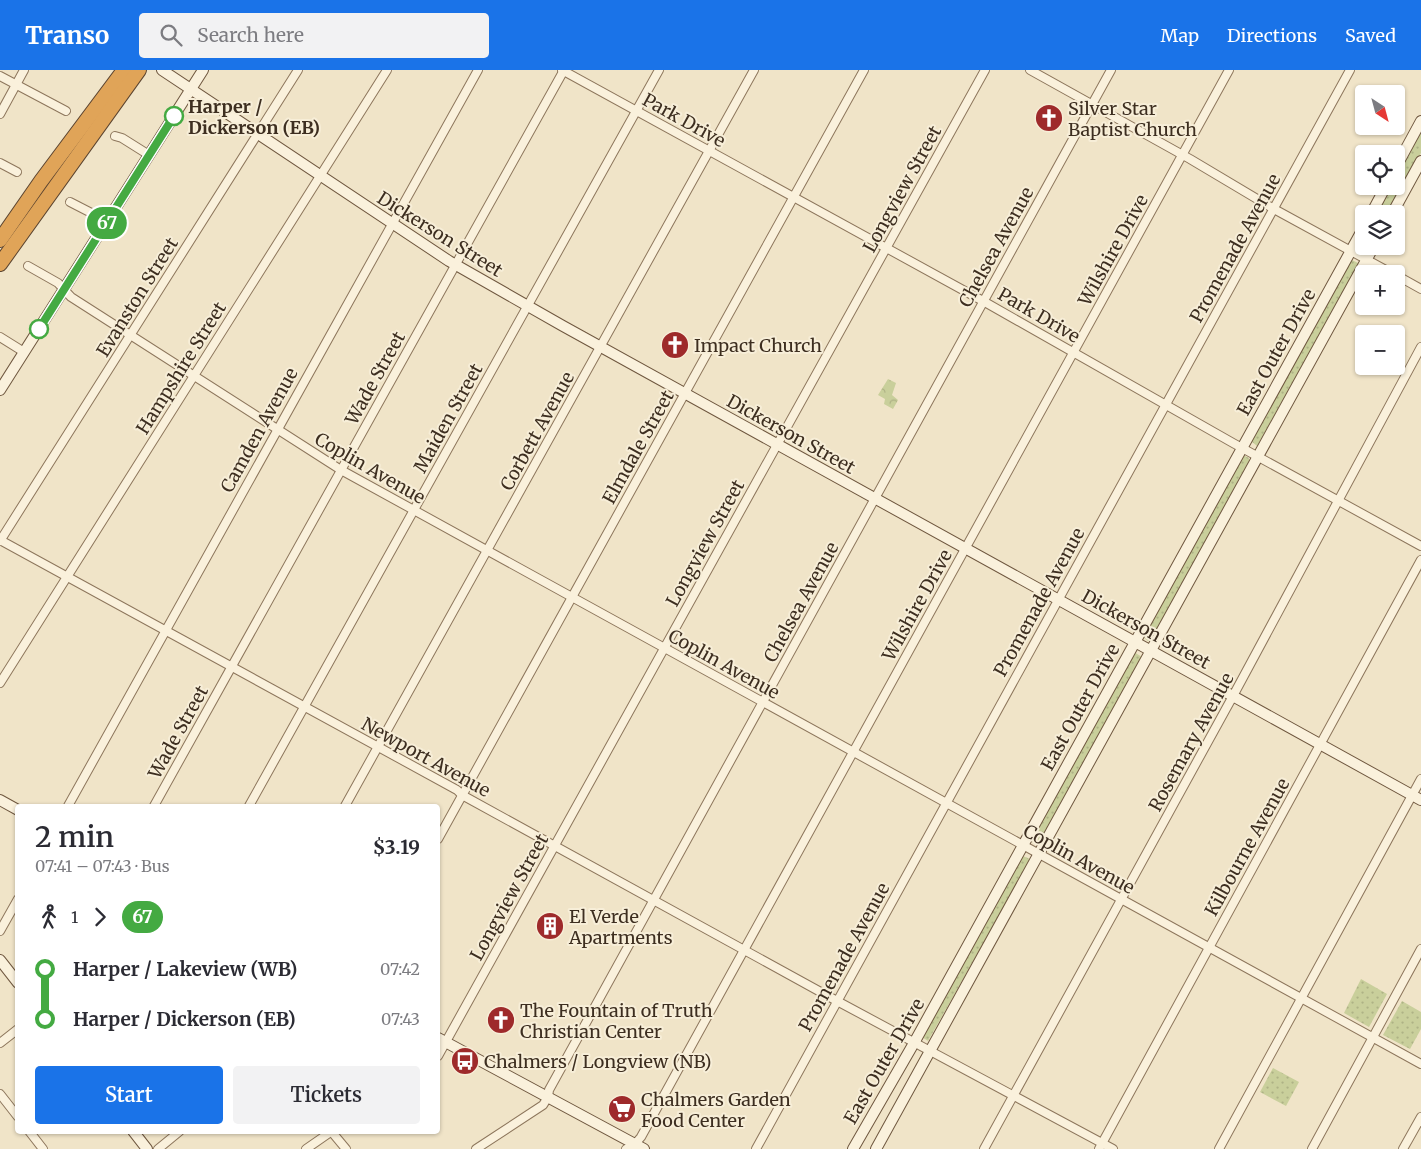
<!DOCTYPE html>
<html lang="en">
<head>
<meta charset="utf-8">
<style>
	:root { --surface:#fff; --page:#f2f2f3; --text:#2b2b33; --muted:#7c7c81; --accent:#1a73e8 }
	body { margin:0; font-family:Merriweather,serif; background:var(--page); color:var(--text); height:100vh; display:flex; flex-direction:column; font-size:19px; white-space:nowrap }
	* { box-sizing:border-box; margin:0 }
	p { font-size:16px; color:var(--muted) }
	.icon { flex:none; width:28px; height:28px; fill:none; stroke:currentColor; stroke-width:2; stroke-linecap:round; stroke-linejoin:round }
	.map { position:relative; flex:1; overflow:hidden }
	.panel { position:absolute; left:15px; top:734px; width:425px; height:330px; display:flex; flex-direction:column; background:var(--surface); border-radius:5px; box-shadow:0 1px 4px #0004 }
	.panel>* { flex:none }
	.badge { padding:0 10px; border-radius:16px; font-size:18px; line-height:32px }
	.needle { width:32px; rotate:144deg }
	.tools { position:absolute; left:1355px; top:15px; display:grid; gap:10px }
	.tools a { display:grid; place-items:center; width:50px; height:50px; border-radius:5px; background:var(--surface); box-shadow:0 1px 4px #0004; font-size:25px }
	.map>.badge { position:absolute; translate:-50% -50%; box-shadow:0 0 0 2px #fff }
	.legs { display:flex; align-items:center; gap:8px; height:55px; padding:0 20px; font-size:16px }
	.legs p { margin-inline-start:auto }
	.summary { display:flex; align-items:center; justify-content:space-between; height:85px; padding:0 20px }
	h1 { font-size:28px; font-weight:600; line-height:38px }
	.primary-button { display:flex; gap:10px; margin-top:auto; padding:10px 20px }
	.primary-button a { flex:1; height:58px; border-radius:5px; background:var(--accent); color:#fff; font-size:20px; font-weight:600; line-height:58px; text-align:center }
	.primary-button a+a { background:var(--page); color:var(--text) }
	ul { padding:0 20px; list-style:none }
	li { display:flex; align-items:center; gap:18px; height:50px; font-size:19px }
	li i { display:grid; place-items:center; width:8px; height:100%; margin:0 6px; background:currentColor }
	li i::after { content:''; width:12px; height:12px; margin:-6px; border:4px solid; border-radius:50%; background:var(--surface) }
	li p { margin-inline-start:auto }
	li:first-child i { background:linear-gradient(#0000 50%,currentColor 0) }
	li:last-child i { background:linear-gradient(currentColor 50%,#0000 0) }
	header { display:flex; align-items:center; gap:30px; box-sizing:border-box; height:70px; padding:0 25px; background:var(--accent); color:#fff }
	header strong { font-size:24px }
	nav { display:flex; gap:28px; margin-inline-start:auto; font-size:18px }
	.search { width:350px; height:45px; background:var(--page); display:flex; align-items:center; gap:12px; box-sizing:border-box; padding:0 18px; border-radius:5px; color:var(--muted); font-size:19px }
	.map>svg:first-child { display:block }
</style>
</head>
<body>
<header>
<strong>Transo</strong>
<div class="search"><svg class="icon" aria-label="search" viewBox="0 0 24 24"><circle cx="10" cy="10" r="6"/><path d="M15 15l6 6"/></svg>Search here</div>
<nav><a>Map</a><a>Directions</a><a>Saved</a></nav>
</header>
<div class="map">
<svg width="1421" height="1079" viewBox="0 0 1421 1079">
	<defs>
		<pattern id="grass-dots" width="8" height="8" patternUnits="userSpaceOnUse" patternTransform="scale(1.25)"><rect width="8" height="8" fill="#c9cf9b"/><path d="M2 2h.1M6 6h.1" fill="none" stroke="#aeb285" stroke-width="1.8" stroke-linecap="round"/></pattern>
		<pattern id="forest-crowns" width="20" height="18" patternUnits="userSpaceOnUse" patternTransform="scale(1.25)"><rect width="20" height="18" fill="#c9cf9b"/><path d="M2 6a3 3 0 1 1 6 0M12 15a3 3 0 1 1 6 0" fill="none" stroke="#aeb285"/></pattern>
	</defs>
	<rect width="100%" height="100%" fill="#f0e4c8"/>
	<!-- grass -->
	<g fill="url(#grass-dots)">
		<polygon points="1421,62 1421,83 1387,144 1376,144 1391,116 1396,116 1396,107"/>
		<polygon points="1352,190 1358,193 1358,196 1257,376 1251,371 1349,192"/>
		<polygon points="1243,385 1249,388 1249,391 1153,567 1148,571 1143,567"/>
		<polygon points="1134,582 1142,587 1039,774 1037,775 1031,771"/>
		<polygon points="1023,786 1030,789 1029,792 928,971 922,967 1020,788"/>
		<polygon points="1361,909 1387,924 1369,957 1344,943"/>
		<polygon points="1402,931 1421,942 1421,959 1410,979 1383,965"/>
		<polygon points="1273,998 1299,1012 1286,1036 1260,1022"/>
	</g>
	<!-- forest -->
	<polygon fill="url(#forest-crowns)" points="888,309 896,313 892,325 898,330 893,339 884,334 885,329 878,325"/>
	<g fill="none" stroke-linecap="round" stroke-linejoin="round">
		<defs>
			<g id="street">
				<polyline points="562,0 983,231 1233,373 1421,476"/>
				<polyline points="1030,0 1190,89 1274,139 1393,204"/>
				<polyline points="0,6 66,41"/>
				<polyline points="0,44 24,0"/>
				<polyline points="115,66 122,68 149,85"/>
				<polyline points="0,93 17,102"/>
				<polyline points="70,132 107,151"/>
				<polyline points="28,196 58,213 71,227 341,400 1421,994"/>
				<polyline points="1396,205 1421,219"/>
				<polyline points="0,267 24,282"/>
				<polyline points="0,470 457,720 462,725 837,931 1113,1079"/>
				<polyline points="0,471 298,0"/>
				<polyline points="0,613 387,0"/>
				<polyline points="68,736 478,0"/>
				<polyline points="154,736 564,0"/>
				<polyline points="249,736 659,0"/>
				<polyline points="345,736 754,0"/>
				<polyline points="438,769 864,0"/>
				<polyline points="0,861 18,829"/>
				<polyline points="0,973 18,959"/>
				<polyline points="438,986 985,0"/>
				<polyline points="0,1024 18,1047"/>
				<polyline points="29,1061 43,1079"/>
				<polyline points="331,1061 346,1079"/>
				<polyline points="158,1079 180,1061"/>
				<polyline points="306,1079 332,1061"/>
				<polyline points="476,1079 543,1035 548,1027 549,1020 1111,0"/>
				<polyline points="626,1079 635,1074 641,1067 1229,0"/>
				<polyline points="756,1079 1350,0"/>
				<polyline points="984,1079 1233,626 1421,277"/>
				<polyline points="1099,1079 1421,490"/>
				<polyline points="1219,1079 1421,709"/>
				<polyline points="1312,1079 1421,879"/>
				<polyline points="1403,1079 1421,1047"/>
			</g>
			<g id="secondary">
				<polyline points="162,0 449,191 563,256 1421,730"/>
				<polyline points="1396,97 1421,51"/>
				<polyline points="1371,144 1386,116"/>
				<polyline points="1392,144 1421,91"/>
				<polyline points="0,320 203,0"/>
				<polyline points="0,730 18,740"/>
				<polyline points="0,890 18,913"/>
				<polyline points="438,968 644,1079"/>
				<polyline points="133,1061 147,1079"/>
				<polyline points="853,1079 914,973 1364,157"/>
				<polyline points="876,1079 1374,176"/>
			</g>
			<g id="highway">
				<polyline points="0,170 41,111 124,0"/>
				<polyline points="0,194 139,0"/>
			</g>
		</defs>
		<!-- street casing -->
		<use href="#street" stroke="#8d765c" stroke-width="10"/>
		<!-- secondary casing -->
		<use href="#secondary" stroke="#6f573f" stroke-width="12"/>
		<!-- highway casing -->
		<use href="#highway" stroke="#5b4430" stroke-width="16"/>
		<!-- street -->
		<use href="#street" stroke="#faf1dc" stroke-width="8"/>
		<!-- secondary -->
		<use href="#secondary" stroke="#faf1dc" stroke-width="10"/>
		<!-- highway -->
		<use href="#highway" stroke="#e0a458" stroke-width="14"/>
	</g>
	<g fill="none" stroke-linecap="round" stroke-linejoin="round">
		<defs>
			<polyline id="line-1" points="39,259 174,46"/>
		</defs>
		<!-- line-1 casing -->
		<use href="#line-1" stroke="#fff" stroke-width="11"/>
		<!-- line-1 -->
		<use href="#line-1" stroke="#44aa42" stroke-width="8"/>
	</g>
	<!-- icons -->
	<defs>
		<symbol id="church-disc" viewBox="-11 -11 22 22"><circle r="9.5" fill="#9e2a2b" stroke="#f7eed8"/><path d="M-1.2-6h2.4v3.5h3.3v2.4h-3.3V6h-2.4V-.1h-3.3v-2.4h3.3Z" fill="#fff"/></symbol>
		<symbol id="building-disc" viewBox="-11 -11 22 22"><circle r="9.5" fill="#9e2a2b" stroke="#f7eed8"/><path d="M-4-6H4V6H1V3H-1V6H-4ZM-2.5-4.3h1.7v1.8h-1.7ZM.8-4.3h1.7v1.8H.8ZM-2.5-1h1.7V.8h-1.7ZM.8-1h1.7V.8H.8Z" fill="#fff"/></symbol>
		<symbol id="bus-disc" viewBox="-11 -11 22 22"><circle r="9.5" fill="#9e2a2b" stroke="#f7eed8"/><path d="M-5-6H5V4H4V6H2V4H-2V6H-4V4H-5ZM-3.5-4V0h7V-4ZM-3.5 1.2v1.5H-2V1.2ZM2 1.2v1.5H3.5V1.2Z" fill="#fff"/></symbol>
		<symbol id="supermarket-disc" viewBox="-11 -11 22 22"><circle r="9.5" fill="#9e2a2b" stroke="#f7eed8"/><path d="M-6-5.5h2.5l.6 2H6L4.5 2H-2.5L-4.4-4H-6ZM-1.5 3.2a1.3 1.3 0 1 0 .1 0ZM3 3.2a1.3 1.3 0 1 0 .1 0Z" fill="#fff"/></symbol>
	</defs>
	<g fill-rule="evenodd">
		<use href="#church-disc" x="1033" y="32" width="32" height="32"/>
		<use href="#church-disc" x="659" y="259" width="32" height="32"/>
		<use href="#building-disc" x="534" y="840" width="32" height="32"/>
		<use href="#church-disc" x="485" y="934" width="32" height="32"/>
		<use href="#bus-disc" x="449" y="975" width="32" height="32"/>
		<use href="#supermarket-disc" x="606" y="1023" width="32" height="32"/>
	</g>
	<!-- markers -->
	<g fill="#fff" stroke="#44aa42" stroke-width="2.5">
		<circle cx="174" cy="46" r="9"/>
		<circle cx="39" cy="259" r="9"/>
	</g>
	<g text-anchor="middle" dominant-baseline="central" stroke-width="4" stroke-linejoin="round" paint-order="stroke">
		<!-- stop labels -->
		<g font-size="18" font-weight="bold" fill="#3d2e20" stroke="#f7eed8" text-anchor="start">
			<text x="188" y="36">Harper /<tspan x="188" dy="21">Dickerson (EB)</tspan></text>
		</g>
		<!-- poi labels -->
		<g font-size="18" fill="#3d2e20" stroke="#f7eed8" text-anchor="start">
			<text x="1068" y="38">Silver Star<tspan x="1068" dy="21">Baptist Church</tspan></text>
			<text x="694" y="275">Impact Church</text>
			<text x="569" y="846">El Verde<tspan x="569" dy="21">Apartments</tspan></text>
			<text x="520" y="940">The Fountain of Truth<tspan x="520" dy="21">Christian Center</tspan></text>
			<text x="484" y="991">Chalmers / Longview (NB)</text>
			<text x="641" y="1029">Chalmers Garden<tspan x="641" dy="21">Food Center</tspan></text>
		</g>
		<!-- street labels -->
		<g font-size="18" fill="#3d2e20" stroke="#f7eed8">
			<text transform="translate(684 50) rotate(29)">Park Drive</text>
			<text transform="translate(902 119) rotate(-61)">Longview Street</text>
			<text transform="translate(440 164) rotate(32)">Dickerson Street</text>
			<text transform="translate(996 177) rotate(-61)">Chelsea Avenue</text>
			<text transform="translate(1235 178) rotate(-61)">Promenade Avenue</text>
			<text transform="translate(1113 180) rotate(-61)">Wilshire Drive</text>
			<text transform="translate(137 227) rotate(-58)">Evanston Street</text>
			<text transform="translate(1039 245) rotate(30)">Park Drive</text>
			<text transform="translate(1276 282) rotate(-61)">East Outer Drive</text>
			<text transform="translate(181 298) rotate(-58)">Hampshire Street</text>
			<text transform="translate(375 308) rotate(-61)">Wade Street</text>
			<text transform="translate(448 348) rotate(-61)">Maiden Street</text>
			<text transform="translate(259 360) rotate(-61)">Camden Avenue</text>
			<text transform="translate(537 361) rotate(-61)">Corbett Avenue</text>
			<text transform="translate(791 364) rotate(29)">Dickerson Street</text>
			<text transform="translate(638 377) rotate(-61)">Elmdale Street</text>
			<text transform="translate(370 398) rotate(30)">Coplin Avenue</text>
			<text transform="translate(705 473) rotate(-61)">Longview Street</text>
			<text transform="translate(801 532) rotate(-61)">Chelsea Avenue</text>
			<text transform="translate(1039 532) rotate(-61)">Promenade Avenue</text>
			<text transform="translate(917 535) rotate(-61)">Wilshire Drive</text>
			<text transform="translate(1146 559) rotate(29)">Dickerson Street</text>
			<text transform="translate(724 594) rotate(29)">Coplin Avenue</text>
			<text transform="translate(1080 637) rotate(-61)">East Outer Drive</text>
			<text transform="translate(178 662) rotate(-61)">Wade Street</text>
			<text transform="translate(1191 672) rotate(-61)">Rosemary Avenue</text>
			<text transform="translate(426 687) rotate(29)">Newport Avenue</text>
			<text transform="translate(1247 777) rotate(-61)">Kilbourne Avenue</text>
			<text transform="translate(1079 789) rotate(29)">Coplin Avenue</text>
			<text transform="translate(509 827) rotate(-61)">Longview Street</text>
			<text transform="translate(844 887) rotate(-61)">Promenade Avenue</text>
			<text transform="translate(884 991) rotate(-60)">East Outer Drive</text>
		</g>
	</g>
</svg>
<div class="tools">
<a><svg class="needle" viewBox="-14 -14 28 28"><path d="M0-13l5 13h-10z" fill="#e53935"/><path d="M0 13l5-13h-10z" fill="#7c7c81"/></svg></a>
<a><svg class="icon" aria-label="locate" viewBox="0 0 24 24"><circle cx="12" cy="12" r="6"/><path d="M12 2v4M12 18v4M2 12h4M18 12h4"/></svg></a>
<a><svg class="icon" aria-label="layers" viewBox="0 0 24 24"><path d="M12 4l9 5-9 5-9-5zM3 14l9 5 9-5"/></svg></a>
<a>+</a>
<a>−</a>
</div>
<b class="badge" style="left:107px;top:153px;background:#44aa42;color:#fff">67</b>
<section class="panel">
<div class="summary"><div><h1>2 min</h1><p>07:41 – 07:43 · Bus</p></div><b>$3.19</b></div>
<div class="legs"><svg class="icon" aria-label="walk" viewBox="0 0 24 24"><circle cx="13" cy="4" r="2"/><path d="M13 8l-2 6 4 7M11 14l-3 7M7 12l3-4h3l4 4"/></svg>1<svg class="icon" aria-label="forward" viewBox="0 0 24 24"><path d="M9 5l7 7-7 7"/></svg><b class="badge" style="background:#44aa42;color:#fff">67</b></div>
<ul>
<li><i style="color:#44aa42"></i><b>Harper / Lakeview (WB)</b><p>07:42</p></li>
<li><i style="color:#44aa42"></i><b>Harper / Dickerson (EB)</b><p>07:43</p></li>
</ul>
<div class="primary-button"><a>Start</a><a>Tickets</a></div>
</section>
</div>
</body>
</html>
